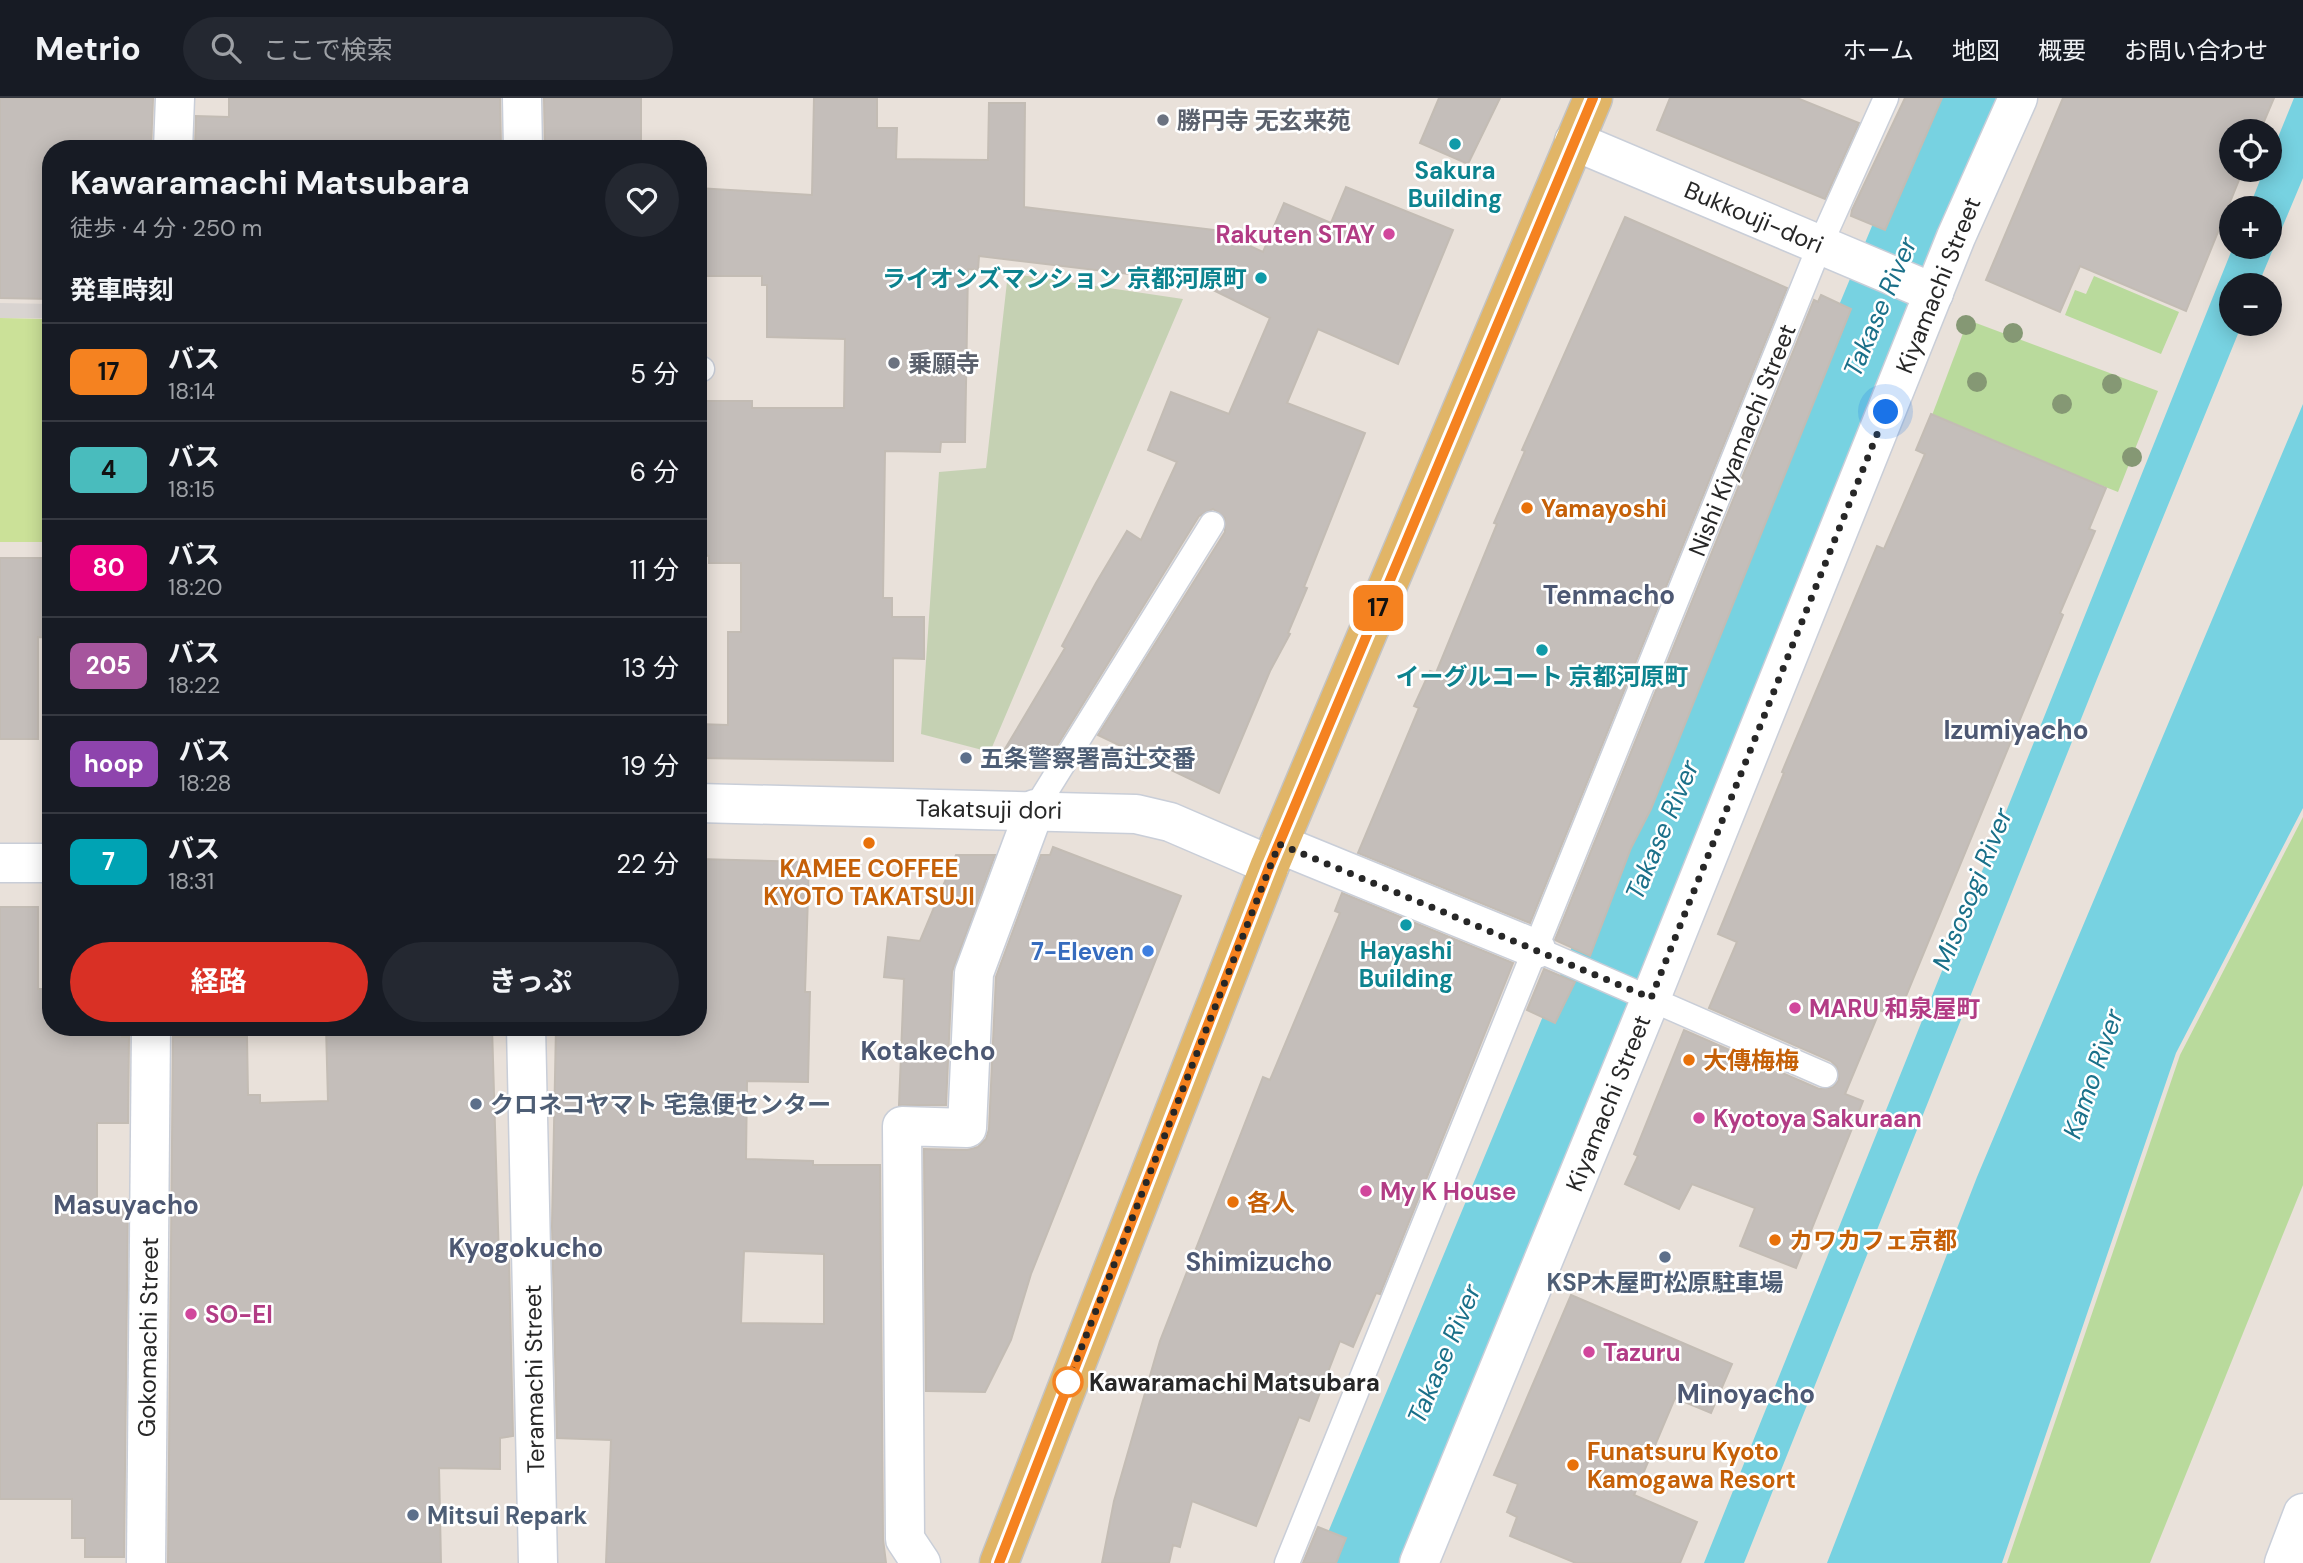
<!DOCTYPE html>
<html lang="ja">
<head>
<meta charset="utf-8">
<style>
	:root { --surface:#171b24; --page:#242831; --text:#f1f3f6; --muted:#9ea1a6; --line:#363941; --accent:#d93025 }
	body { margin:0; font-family:"DM Sans","Noto Sans JP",sans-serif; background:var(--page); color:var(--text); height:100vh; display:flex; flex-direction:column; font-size:26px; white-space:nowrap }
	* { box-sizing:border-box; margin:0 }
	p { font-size:23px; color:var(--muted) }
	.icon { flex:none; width:38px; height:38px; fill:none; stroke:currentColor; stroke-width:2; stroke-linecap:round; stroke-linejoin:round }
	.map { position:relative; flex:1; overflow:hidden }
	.details { position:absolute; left:42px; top:42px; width:665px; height:896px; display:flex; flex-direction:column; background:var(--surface); border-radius:28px; box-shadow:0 4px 18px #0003 }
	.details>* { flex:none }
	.badge { padding:0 14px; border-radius:10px; font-size:24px; line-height:46px }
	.buttons { position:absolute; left:2219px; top:21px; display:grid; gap:14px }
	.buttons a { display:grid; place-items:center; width:63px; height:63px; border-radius:50%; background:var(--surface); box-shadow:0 4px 18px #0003; font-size:35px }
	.you { position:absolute; width:35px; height:35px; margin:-18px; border:5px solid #fff; border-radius:50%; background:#1a73e8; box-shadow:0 0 0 10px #1a73e833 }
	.map>.badge { position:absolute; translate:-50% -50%; box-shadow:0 0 0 4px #fff }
	h2 { padding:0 28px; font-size:26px; line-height:63px }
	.round { display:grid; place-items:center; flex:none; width:74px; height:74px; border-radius:37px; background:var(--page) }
	.summary { display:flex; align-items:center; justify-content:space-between; height:119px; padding:0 28px }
	h1 { font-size:33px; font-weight:700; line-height:52px }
	.button { display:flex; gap:14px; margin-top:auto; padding:14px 28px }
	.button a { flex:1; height:80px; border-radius:42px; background:var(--accent); color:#fff; font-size:28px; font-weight:700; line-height:80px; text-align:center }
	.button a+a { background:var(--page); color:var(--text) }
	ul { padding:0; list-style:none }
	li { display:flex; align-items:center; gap:21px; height:98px; padding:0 28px; border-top:2px solid var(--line) }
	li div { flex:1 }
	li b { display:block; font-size:26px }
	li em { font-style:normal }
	li .badge { min-width:77px; font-weight:700; text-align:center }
	header { display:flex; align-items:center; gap:42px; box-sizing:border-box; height:98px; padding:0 35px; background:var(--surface); border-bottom:2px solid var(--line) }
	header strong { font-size:33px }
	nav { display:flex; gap:38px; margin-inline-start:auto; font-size:24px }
	.search { width:490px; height:63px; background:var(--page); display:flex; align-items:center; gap:18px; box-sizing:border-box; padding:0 24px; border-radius:38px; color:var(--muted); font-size:26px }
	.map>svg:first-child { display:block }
</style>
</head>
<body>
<header>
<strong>Metrio</strong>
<div class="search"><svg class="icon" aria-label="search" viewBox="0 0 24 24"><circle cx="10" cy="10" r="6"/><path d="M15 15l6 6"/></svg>ここで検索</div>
<nav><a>ホーム</a><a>地図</a><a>概要</a><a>お問い合わせ</a></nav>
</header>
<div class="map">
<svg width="2303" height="1465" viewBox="0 0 2303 1465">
	<rect width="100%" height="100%" fill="#e9e1da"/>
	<!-- green -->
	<g fill="#b9da9c">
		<polygon points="2094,178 2179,214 2161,256 2065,217 2075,192 2086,196"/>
		<polygon points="1968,222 2158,293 2118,394 1931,320"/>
		<polygon points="2303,719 2303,1087 2150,1465 2007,1465 2180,957"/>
	</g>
	<!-- cemetery -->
	<polygon fill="#c5d1b3" points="1008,175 1183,201 990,654 921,636 939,374 986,370"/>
	<!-- pitch -->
	<polygon fill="#cbe198" points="0,220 44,221 51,228 51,444 0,444"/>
	<!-- plaza -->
	<polygon fill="#d9d4d1" points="0,205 51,206 51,226 45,220 0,220"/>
	<!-- water -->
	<g fill="#77d2e1">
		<polygon points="2294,0 2303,0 2303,80 2258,187 2231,187 2231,226 2242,226 2097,581 1744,1465 1704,1465 2233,149 2270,149 2270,110 2249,110 2264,72 2270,72 2270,59"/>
		<polygon points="2303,306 2303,710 2176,955 2002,1465 1827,1465 1977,1079"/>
	</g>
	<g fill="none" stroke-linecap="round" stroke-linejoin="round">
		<!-- river -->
		<polyline stroke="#77d2e1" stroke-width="77" points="1357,1465 1967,0"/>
	</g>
	<!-- building -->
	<g fill="#c4beba" stroke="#c3bcb4" stroke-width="2" fill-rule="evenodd">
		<polygon points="0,0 153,0 151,51 51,51 51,201 0,200"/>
		<polygon points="229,0 500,0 501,51 195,51 196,18 229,19"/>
		<polygon points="544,0 641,0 641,51 545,51"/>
		<polygon points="814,0 877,0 877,30 897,30 896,61 988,62 989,5 1025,5 1024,109 1214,132 1263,154 1284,105 1331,125 1346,89 1453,132 1398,266 1318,231 1287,305 1365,335 1304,489 1307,490 1288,535 1290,536 1270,573 1219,695 1098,637 1225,434 1225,420 1213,411 1199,418 1042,672 1005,651 1065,550 1062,548 1096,485 1127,433 1141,442 1177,364 1148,352 1171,294 1229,316 1270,220 1197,184 979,158 978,172 968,171 965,344 941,344 940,354 885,353 883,500 892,500 892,519 924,519 924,561 893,560 893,663 698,660 698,626 728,627 728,534 741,534 741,465 709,465 709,458 698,457 698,303 752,303 752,310 844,310 845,241 767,239 767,187 762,187 762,178 698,178 698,90 812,97"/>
		<polygon points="1439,0 1500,0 1468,66 1420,45"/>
		<polygon points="1670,0 1797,0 1859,25 1825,101 1657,32"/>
		<polygon points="1905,0 1942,0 1885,132 1851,118 1852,112"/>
		<polygon points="2063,0 2274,0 2260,33 2231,33 2231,72 2243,72 2186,213 2080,168 2060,214 1986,182"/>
		<polygon points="1625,119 1787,190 1530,825 1358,755 1419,610 1414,608 1430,573 1436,575 1497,426 1494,425 1525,353 1522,352"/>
		<polygon points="1821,197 1851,211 1651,711 1631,750 1590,858 1555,842 1814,202 1818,204"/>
		<polygon points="1931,316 2106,390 2089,431 2095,433 2060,515 2063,517 1897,920 1880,912 1845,996 1863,1003 1796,1170 1740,1148 1755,1110 1692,1086 1679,1111 1625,1086 1638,1058 1634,1056 1684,932 1819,991 1833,989 1839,982 1837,969 1831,963 1709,910 1737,844 1718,836 1784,675 1782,674 1877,448 1884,451 1925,356 1916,352"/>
		<polygon points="0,460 51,460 51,540 38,539 38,641 0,641"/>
		<polygon points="1053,749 1181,798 1031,1176 1011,1242 985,1294 926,1293 924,1051 967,1052 978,1049 986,1041 989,1031 996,879 1041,757 1050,757"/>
		<polygon points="956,757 995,757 952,874 946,1007 899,1007 904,881 884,879 888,839 920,843"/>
		<path d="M698 761 809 764 805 894H810L808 984 747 983 746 1061 813 1063V1067H880L883 1441 886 1465H606L611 1342 557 1340 552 1128 556 929H698ZM744 1153 824 1156V1226L741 1225Z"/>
		<polygon points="1342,795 1513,865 1380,1196 1376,1195 1353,1249 1340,1243 1309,1323 1299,1319 1256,1428 1192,1403 1180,1449 1173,1447 1169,1465 1102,1465 1114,1403 1160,1243 1263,979 1270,982 1340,815 1335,813"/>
		<polygon points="0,809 38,809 38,891 49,891 51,929 122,929 122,939 129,939 128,1025 97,1025 97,1102 128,1102 124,1459 85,1459 85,1440 72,1440 72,1401 0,1401"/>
		<polygon points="1544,871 1575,884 1555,925 1527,912"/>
		<polygon points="326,929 492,929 499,1162 509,1162 513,1338 500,1340 500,1371 439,1370 441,1465 168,1465 173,939 247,939 248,997 260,997 260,1005 328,1003"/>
		<polygon points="1571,1197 1732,1266 1711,1315 1675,1300 1634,1397 1697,1424 1680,1465 1576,1465 1510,1438 1517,1419 1507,1414 1518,1386 1494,1377"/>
		<polygon points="1318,1429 1346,1440 1336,1465 1303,1465"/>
	</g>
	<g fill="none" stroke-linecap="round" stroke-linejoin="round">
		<defs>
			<g id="service">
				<polyline points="698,271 702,271"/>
				<polyline points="1035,711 1212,426"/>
				<polyline points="1536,851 1825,977"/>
				<polyline points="1287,1465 1820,147 1886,0"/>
			</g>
			<g id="minor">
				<polyline points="522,0 523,51"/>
				<polyline points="173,51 175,0"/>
				<polyline points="1279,746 1536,851"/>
				<polyline points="526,929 538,1465"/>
				<polyline points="146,1465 151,929"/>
				<polyline points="921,1465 905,1441 902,1028 967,1030 974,875 1035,711"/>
				<polyline points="1419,1465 1651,900 1956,139 2018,0"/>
			</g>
			<g id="tertiary">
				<polyline points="1574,43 1934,195"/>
				<polyline points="698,705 1136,716 1170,724 1270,767"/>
				<polyline points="0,765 51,765"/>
				<polyline points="2284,1465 2303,1415"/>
			</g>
			<polyline id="primary" points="999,1465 1270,767 1593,0"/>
		</defs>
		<!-- service casing -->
		<use href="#service" stroke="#c9ced8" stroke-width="27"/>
		<!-- minor casing -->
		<use href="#minor" stroke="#c9ced8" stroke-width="41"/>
		<!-- tertiary casing -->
		<use href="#tertiary" stroke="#c9ced8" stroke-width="41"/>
		<!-- primary casing -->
		<use href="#primary" stroke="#c3c3c3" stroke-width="41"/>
		<!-- service -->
		<use href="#service" stroke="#fff" stroke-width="24"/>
		<!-- minor -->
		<use href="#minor" stroke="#fff" stroke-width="38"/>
		<!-- tertiary -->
		<use href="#tertiary" stroke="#fff" stroke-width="38"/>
		<!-- primary -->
		<use href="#primary" stroke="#e1b567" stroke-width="38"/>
	</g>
	<!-- trees -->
	<g fill="#859874">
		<circle cx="1966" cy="227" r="10"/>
		<circle cx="2013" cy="235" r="10"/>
		<circle cx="1977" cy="284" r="10"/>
		<circle cx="2112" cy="286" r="10"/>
		<circle cx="2062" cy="306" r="10"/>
		<circle cx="2132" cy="359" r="10"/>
	</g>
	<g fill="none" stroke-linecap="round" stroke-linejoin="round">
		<defs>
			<polyline id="line" points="999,1465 1270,767 1593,0"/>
		</defs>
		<!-- line casing -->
		<use href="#line" stroke="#fff" stroke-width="16"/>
		<!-- line -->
		<use href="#line" stroke="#f58220" stroke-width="10"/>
		<!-- walk -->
		<polyline stroke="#272727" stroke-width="7" stroke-dasharray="0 12.6" points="1068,1284 1279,746 1651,900 1886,314"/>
	</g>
	<!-- markers -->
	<g fill="#6b7280" stroke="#fff" stroke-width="2.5">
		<circle cx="1163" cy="22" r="7"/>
		<circle cx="894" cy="265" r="7"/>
	</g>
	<g fill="#0f9aa8" stroke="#fff" stroke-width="2.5">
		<circle cx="1455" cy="46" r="7"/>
		<circle cx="1261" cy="180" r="7"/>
		<circle cx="1542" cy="552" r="7"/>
		<circle cx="1406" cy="827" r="7"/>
	</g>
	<g fill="#d1479c" stroke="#fff" stroke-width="2.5">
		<circle cx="1389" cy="136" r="7"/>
		<circle cx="1795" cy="910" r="7"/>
		<circle cx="1699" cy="1020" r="7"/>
		<circle cx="1366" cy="1093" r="7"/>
		<circle cx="191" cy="1216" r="7"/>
		<circle cx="1589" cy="1254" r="7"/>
	</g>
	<g fill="#e8710a" stroke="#fff" stroke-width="2.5">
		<circle cx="1527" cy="410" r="7"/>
		<circle cx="869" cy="745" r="7"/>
		<circle cx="1689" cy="962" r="7"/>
		<circle cx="1233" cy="1104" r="7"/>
		<circle cx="1775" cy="1142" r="7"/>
		<circle cx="1573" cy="1367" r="7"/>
	</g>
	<g fill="#5c6f8a" stroke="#fff" stroke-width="2.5">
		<circle cx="966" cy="660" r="7"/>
		<circle cx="476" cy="1006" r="7"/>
		<circle cx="1665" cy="1159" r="7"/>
		<circle cx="413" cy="1417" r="7"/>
	</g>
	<circle fill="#3f7fe0" stroke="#fff" stroke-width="2.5" cx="1148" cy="853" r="7"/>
	<circle fill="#fff" stroke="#f58220" stroke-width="3.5" cx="1068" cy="1284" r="14"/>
	<g text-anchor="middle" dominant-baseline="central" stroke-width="5" stroke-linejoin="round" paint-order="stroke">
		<!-- worship labels -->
		<g font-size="24" font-weight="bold" fill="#5b616d" stroke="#fff" text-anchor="start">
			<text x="1177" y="22">勝円寺 无玄来苑</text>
			<text x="908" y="265">乗願寺</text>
		</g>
		<!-- culture labels -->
		<g font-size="24" font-weight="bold" fill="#0d838f" stroke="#fff">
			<text x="1455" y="72">Sakura<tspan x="1455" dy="28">Building</tspan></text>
			<text x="1247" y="180" text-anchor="end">ライオンズマンション 京都河原町</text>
			<text x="1542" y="578">イーグルコート 京都河原町</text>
			<text x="1406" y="852">Hayashi<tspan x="1406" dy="28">Building</tspan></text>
		</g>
		<!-- street labels -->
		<g font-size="24" fill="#272727" stroke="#fff">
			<text transform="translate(1754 119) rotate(23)">Bukkouji-dori</text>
			<text transform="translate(1938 187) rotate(-68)">Kiyamachi Street</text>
			<text transform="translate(1742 342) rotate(-68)">Nishi Kiyamachi Street</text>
			<text transform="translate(989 711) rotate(1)">Takatsuji dori</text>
			<text transform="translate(1608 1005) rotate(-68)">Kiyamachi Street</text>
			<text transform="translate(148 1239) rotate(-89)">Gokomachi Street</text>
			<text transform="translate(534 1281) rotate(-91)">Teramachi Street</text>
		</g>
		<!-- hotel labels -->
		<g font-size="24" font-weight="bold" fill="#b23c85" stroke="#fff" text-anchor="start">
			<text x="1375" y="136" text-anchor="end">Rakuten STAY</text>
			<text x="1809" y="910">MARU 和泉屋町</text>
			<text x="1713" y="1020">Kyotoya Sakuraan</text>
			<text x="1380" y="1093">My K House</text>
			<text x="205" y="1216">SO-EI</text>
			<text x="1603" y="1254">Tazuru</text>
		</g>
		<!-- food labels -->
		<g font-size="24" font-weight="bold" fill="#c56008" stroke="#fff" text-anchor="start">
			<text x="1541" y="410">Yamayoshi</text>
			<text x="869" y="770" text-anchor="middle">KAMEE COFFEE<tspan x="869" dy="28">KYOTO TAKATSUJI</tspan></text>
			<text x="1703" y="962">大傳梅梅</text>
			<text x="1247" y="1104">各人</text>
			<text x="1789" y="1142">カワカフェ京都</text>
			<text x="1587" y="1353">Funatsuru Kyoto<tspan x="1587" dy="28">Kamogawa Resort</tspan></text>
		</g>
		<!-- service labels -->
		<g font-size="24" font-weight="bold" fill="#4e5e75" stroke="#fff" text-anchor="start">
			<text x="980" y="660">五条警察署高辻交番</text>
			<text x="490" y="1006">クロネコヤマト 宅急便センター</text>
			<text x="1665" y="1184" text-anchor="middle">KSP木屋町松原駐車場</text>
			<text x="427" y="1417">Mitsui Repark</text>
		</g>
		<!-- shop labels -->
		<g font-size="24" font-weight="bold" fill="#366cbe" stroke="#fff" text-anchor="end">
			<text x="1134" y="853">7-Eleven</text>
		</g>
		<!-- stop labels -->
		<g font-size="24" font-weight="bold" fill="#272727" stroke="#fff" text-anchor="start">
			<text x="1089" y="1284">Kawaramachi Matsubara</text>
		</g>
		<!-- water labels -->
		<g font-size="26" font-style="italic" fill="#1a7089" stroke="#fff">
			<text transform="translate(1880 209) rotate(-67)">Takase River</text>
			<text transform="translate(1662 732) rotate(-67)">Takase River</text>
			<text transform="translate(1972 791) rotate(-68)">Misosogi River</text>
			<text transform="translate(2093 976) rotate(-71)">Kamo River</text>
			<text transform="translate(1444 1256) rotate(-67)">Takase River</text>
		</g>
		<!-- neighbourhood labels -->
		<g font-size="26" font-weight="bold" fill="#4d5873" stroke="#fff">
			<text x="1609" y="497">Tenmacho</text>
			<text x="2016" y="632">Izumiyacho</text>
			<text x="928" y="953">Kotakecho</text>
			<text x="126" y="1107">Masuyacho</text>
			<text x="526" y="1150">Kyogokucho</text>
			<text x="1259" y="1164">Shimizucho</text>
			<text x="1746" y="1296">Minoyacho</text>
		</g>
	</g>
</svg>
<div class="buttons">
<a><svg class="icon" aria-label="locate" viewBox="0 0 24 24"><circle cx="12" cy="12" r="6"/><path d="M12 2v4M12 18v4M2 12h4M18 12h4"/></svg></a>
<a>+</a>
<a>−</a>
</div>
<div class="you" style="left:1886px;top:314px"></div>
<b class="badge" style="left:1378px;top:510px;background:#f58220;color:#111">17</b>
<section class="details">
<div class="summary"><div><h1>Kawaramachi Matsubara</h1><p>徒歩 · 4 分 · 250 m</p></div><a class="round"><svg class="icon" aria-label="heart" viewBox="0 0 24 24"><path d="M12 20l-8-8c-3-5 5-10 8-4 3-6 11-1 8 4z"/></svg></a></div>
<h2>発車時刻</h2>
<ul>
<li><span class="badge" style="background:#f58220;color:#111">17</span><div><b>バス</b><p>18:14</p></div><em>5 分</em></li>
<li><span class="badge" style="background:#49bcbd;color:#111">4</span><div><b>バス</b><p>18:15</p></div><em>6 分</em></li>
<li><span class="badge" style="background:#e6007e;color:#fff">80</span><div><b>バス</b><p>18:20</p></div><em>11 分</em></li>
<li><span class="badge" style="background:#a6559d;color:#fff">205</span><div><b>バス</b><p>18:22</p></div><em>13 分</em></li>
<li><span class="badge" style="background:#8e44ad;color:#fff">hoop</span><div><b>バス</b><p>18:28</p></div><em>19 分</em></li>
<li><span class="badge" style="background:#00a3b4;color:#fff">7</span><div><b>バス</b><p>18:31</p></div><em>22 分</em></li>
</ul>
<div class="button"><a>経路</a><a>きっぷ</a></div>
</section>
</div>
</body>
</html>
